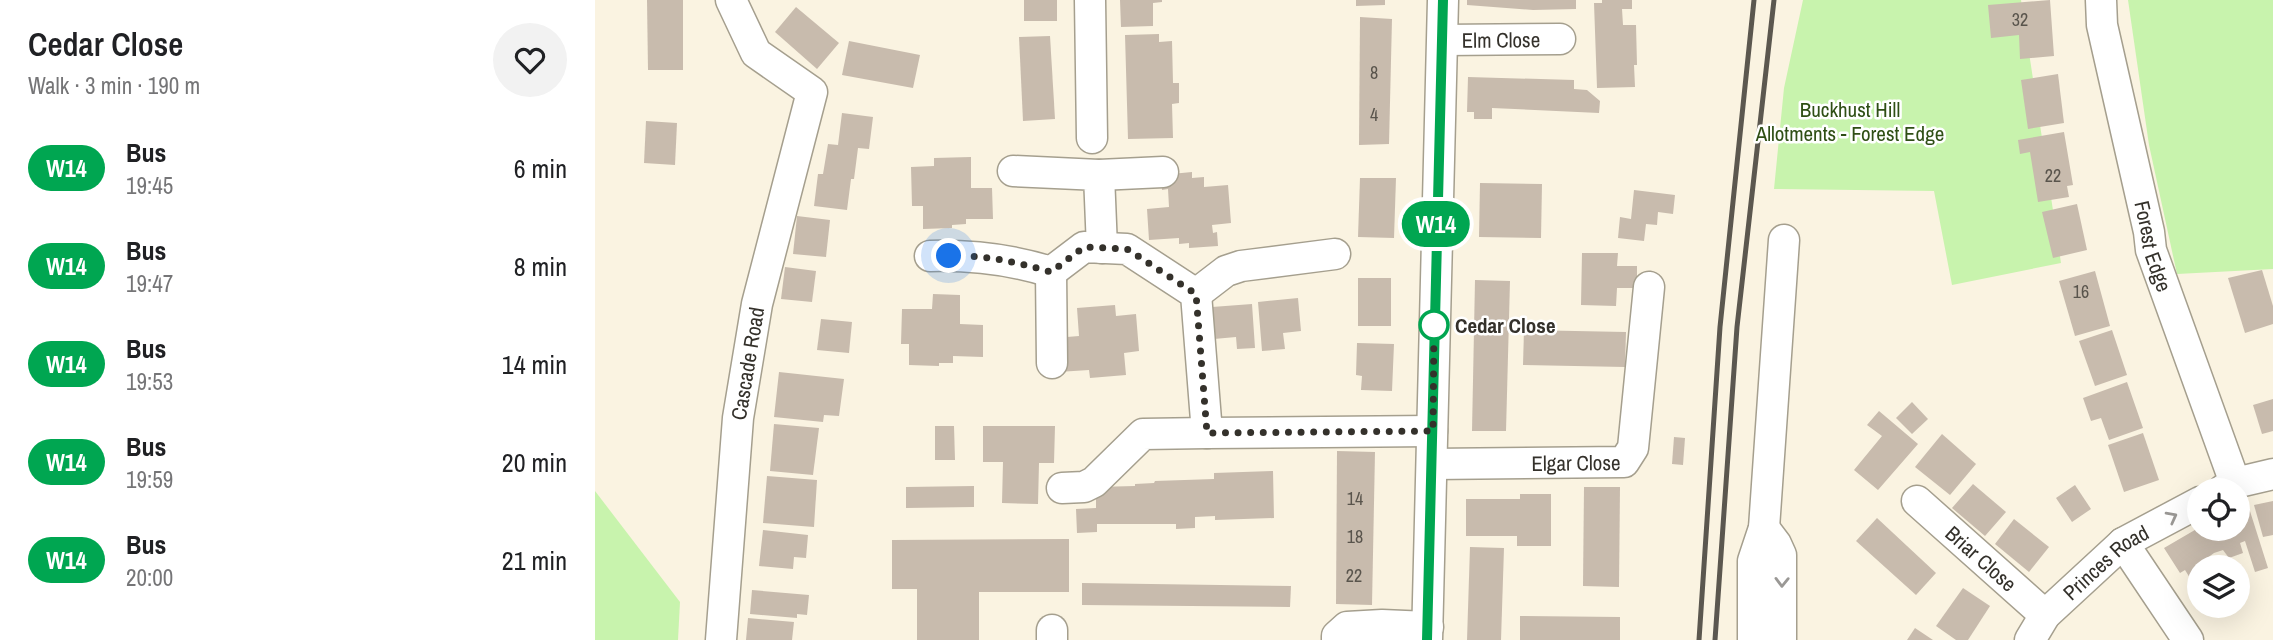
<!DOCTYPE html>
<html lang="en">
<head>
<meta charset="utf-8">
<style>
	:root { --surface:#fff; --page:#f2f2f2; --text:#202124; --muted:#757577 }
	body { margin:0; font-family:"Archivo Narrow",sans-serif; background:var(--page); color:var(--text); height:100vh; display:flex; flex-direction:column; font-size:26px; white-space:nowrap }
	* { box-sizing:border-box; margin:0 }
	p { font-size:23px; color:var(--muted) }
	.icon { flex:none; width:38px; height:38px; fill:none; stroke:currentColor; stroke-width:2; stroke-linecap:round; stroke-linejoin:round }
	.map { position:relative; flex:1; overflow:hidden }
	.side { display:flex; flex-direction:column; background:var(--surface); width:595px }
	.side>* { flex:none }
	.badge { padding:0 14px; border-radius:23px; font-size:24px; line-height:46px }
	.fabs { position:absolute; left:1592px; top:478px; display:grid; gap:14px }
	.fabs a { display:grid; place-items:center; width:63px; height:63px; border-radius:50%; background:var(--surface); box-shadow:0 7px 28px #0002; font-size:35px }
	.you { position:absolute; width:35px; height:35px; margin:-18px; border:5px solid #fff; border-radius:50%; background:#1a73e8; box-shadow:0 0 0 10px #1a73e833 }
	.map>.badge { position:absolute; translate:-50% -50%; box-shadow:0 0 0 4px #fff }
	.round { display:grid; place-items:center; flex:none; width:74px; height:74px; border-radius:37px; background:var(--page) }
	.overview { display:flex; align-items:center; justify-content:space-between; height:119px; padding:0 28px }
	h1 { font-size:33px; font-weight:600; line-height:52px }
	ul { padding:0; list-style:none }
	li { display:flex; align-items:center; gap:21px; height:98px; padding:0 28px }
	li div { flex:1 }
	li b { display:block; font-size:26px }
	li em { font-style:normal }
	li .badge { min-width:77px; font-weight:700; text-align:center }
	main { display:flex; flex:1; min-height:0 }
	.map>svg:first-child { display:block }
</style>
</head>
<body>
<main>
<section class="side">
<div class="overview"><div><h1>Cedar Close</h1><p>Walk · 3 min · 190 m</p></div><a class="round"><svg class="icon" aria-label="heart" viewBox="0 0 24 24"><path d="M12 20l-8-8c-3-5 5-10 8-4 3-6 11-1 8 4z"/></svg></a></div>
<ul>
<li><span class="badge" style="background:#00a651;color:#fff">W14</span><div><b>Bus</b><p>19:45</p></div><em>6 min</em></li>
<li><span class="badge" style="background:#00a651;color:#fff">W14</span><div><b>Bus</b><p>19:47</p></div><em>8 min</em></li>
<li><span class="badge" style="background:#00a651;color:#fff">W14</span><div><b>Bus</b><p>19:53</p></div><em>14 min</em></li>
<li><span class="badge" style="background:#00a651;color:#fff">W14</span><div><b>Bus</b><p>19:59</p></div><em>20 min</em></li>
<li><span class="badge" style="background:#00a651;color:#fff">W14</span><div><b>Bus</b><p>20:00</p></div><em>21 min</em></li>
</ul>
</section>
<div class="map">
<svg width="1678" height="640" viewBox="0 0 1678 640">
	<rect width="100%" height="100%" fill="#faf3e1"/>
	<!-- green -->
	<g fill="#c8f3ad">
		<polygon points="1208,0 1426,0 1466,263 1357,285 1339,191 1179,189 1189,88"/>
		<polygon points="1533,0 1678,0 1678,269 1582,274 1554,145"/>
		<polygon points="0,491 85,602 83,640 0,640"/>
	</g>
	<!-- building -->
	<g fill="#c8bbad">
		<polygon points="52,0 88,0 88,70 53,70"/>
		<rect x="429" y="0" width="33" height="21"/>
		<polygon points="525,0 567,0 567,2 558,3 558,26 526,27"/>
		<polygon points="761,0 790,0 790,5 761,6"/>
		<polygon points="872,0 981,0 981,9 938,10 872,5"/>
		<polygon points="1007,0 1037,0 1037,9 1027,9 1028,25 1041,25 1042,65 1039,65 1040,87 1002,88 999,3 1007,3"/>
		<polygon points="1455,0 1459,56 1425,59 1424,35 1396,38 1393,5"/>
		<polygon points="201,7 244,43 222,69 180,32"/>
		<polygon points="765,17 797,19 794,144 764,145"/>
		<polygon points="564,34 564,42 577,41 578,83 584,83 584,103 577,104 578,138 533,139 530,35"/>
		<polygon points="455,36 460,119 428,121 424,37"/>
		<polygon points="254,41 325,55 318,88 247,75"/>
		<polygon points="1463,74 1469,123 1433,129 1426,80"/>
		<polygon points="873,77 979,80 979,89 992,90 1005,101 1004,113 897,108 897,119 879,119 879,112 872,112"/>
		<polygon points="247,113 278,117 274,149 263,148 259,179 256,179 252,210 219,206 223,174 228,174 233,144 243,145"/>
		<polygon points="51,121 82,123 80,165 49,163"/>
		<polygon points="1469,132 1478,185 1472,186 1474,197 1443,202 1435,152 1425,154 1423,140"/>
		<polygon points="376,157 376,188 397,188 398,219 371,219 371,224 357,225 357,228 328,229 328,206 317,206 316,167 339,166 339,158"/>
		<polygon points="597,172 597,178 609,177 609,187 633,185 636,223 617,225 618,233 622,232 623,246 594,248 594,243 584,244 584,238 554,240 552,209 574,207 573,189 567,190 566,175"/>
		<polygon points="765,178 801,178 799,238 763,237"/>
		<polygon points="885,183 947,184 946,238 884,237"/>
		<polygon points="1039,190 1080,195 1078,214 1063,212 1062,225 1051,224 1049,241 1023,238 1025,217 1036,219"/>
		<polygon points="1482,204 1492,250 1458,258 1447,212"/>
		<polygon points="202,216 235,220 231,257 198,254"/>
		<polygon points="987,253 1023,253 1022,266 1042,266 1042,288 1022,288 1021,306 986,305"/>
		<polygon points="190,267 221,271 217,302 186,299"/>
		<polygon points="1667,270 1678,306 1678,324 1650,333 1633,278"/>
		<polygon points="1500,271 1515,326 1480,336 1464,281"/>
		<rect x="763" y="278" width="33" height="48"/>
		<polygon points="880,280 915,281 911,431 877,431"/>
		<polygon points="338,294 365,295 365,324 388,325 388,357 358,356 358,363 344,363 344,366 314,365 314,344 306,344 307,309 337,309"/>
		<polygon points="703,298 706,331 688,333 690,349 667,351 663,302"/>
		<polygon points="657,304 660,348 642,349 641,337 619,339 617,307"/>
		<polygon points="520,305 521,316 541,314 544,351 529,353 531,375 495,378 494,370 463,372 460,338 484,336 482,308"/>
		<polygon points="226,319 257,322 254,353 222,350"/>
		<polygon points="929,330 1031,332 1030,367 928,365"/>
		<polygon points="1517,330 1532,375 1500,386 1484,341"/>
		<polygon points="762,343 799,344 797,391 766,390 767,376 761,375"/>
		<polygon points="184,372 249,379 244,416 229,415 228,422 179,417"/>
		<polygon points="1532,382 1548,428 1514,440 1506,418 1496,421 1488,398"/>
		<polygon points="1678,399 1678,431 1667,434 1658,405"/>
		<polygon points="1317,402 1333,419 1317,434 1301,418"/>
		<polygon points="1284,411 1323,444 1283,490 1259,470 1287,436 1272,425"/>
		<polygon points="179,424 224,428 218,475 175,471"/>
		<polygon points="340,426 359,426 360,460 340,460"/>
		<polygon points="388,426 460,426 459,463 444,463 443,504 407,503 408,462 388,462"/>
		<polygon points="1548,433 1564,480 1529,492 1513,445"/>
		<polygon points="1347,434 1381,464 1355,495 1320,467"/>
		<polygon points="1079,437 1090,438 1088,465 1077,464"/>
		<polygon points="742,451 780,452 777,605 741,604"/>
		<polygon points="678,471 679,518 620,520 620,516 600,517 600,528 581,529 581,524 502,524 502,532 482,533 481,509 501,508 501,487 540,486 540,484 559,483 560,481 619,479 619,473"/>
		<polygon points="172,476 222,480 219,527 168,523"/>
		<polygon points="1378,484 1411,512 1390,536 1357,508"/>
		<polygon points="1480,485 1496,509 1477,522 1461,498"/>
		<polygon points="379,486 379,507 311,508 311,487"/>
		<polygon points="989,487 1025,487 1024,587 988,586"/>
		<polygon points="925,494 956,494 956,546 922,546 922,536 871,536 871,499 925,499"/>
		<polygon points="1678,501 1678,535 1668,537 1659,505"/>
		<polygon points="1654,508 1673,568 1660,572 1650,541 1645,543 1648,553 1634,558 1628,550 1619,553 1612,558 1617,567 1605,567 1605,594 1590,570 1585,573 1569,548 1605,527 1605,528 1643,528 1643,512"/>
		<polygon points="1282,518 1341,573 1321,595 1261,541"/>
		<polygon points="1419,519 1454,547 1434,572 1400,544"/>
		<polygon points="168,530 213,535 211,558 199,557 198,569 164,566"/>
		<polygon points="474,539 474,592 384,592 384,640 322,640 322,589 297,589 297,540"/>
		<polygon points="875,547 909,548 906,640 872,640"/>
		<polygon points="487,583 696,586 695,607 487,605"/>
		<polygon points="1368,588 1395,606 1373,640 1361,640 1341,626"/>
		<polygon points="157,590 214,595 212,615 202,614 202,618 155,614"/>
		<polygon points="925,616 1025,617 1025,640 925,640"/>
		<polygon points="153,618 199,622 197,640 151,640"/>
		<polygon points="1320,628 1338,640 1312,640"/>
	</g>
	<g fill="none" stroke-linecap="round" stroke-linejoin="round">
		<defs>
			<g id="minor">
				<polyline points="495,0 497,138"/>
				<path id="s1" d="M1506 0 1507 25 1554 232 1556 250 1640 483"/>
				<path id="s2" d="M848 40 965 39"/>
				<polyline points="418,171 504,175 507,248"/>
				<polyline points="504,175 568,172"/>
				<path d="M335 256C377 255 415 259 456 272"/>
				<polyline points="456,272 489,247 532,249 601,294 612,433 837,431"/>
				<polyline points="456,272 457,363"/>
				<polyline points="601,294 631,271 646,266 740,254"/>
				<path id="s3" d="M837 464 1029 462 1038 448 1054 287"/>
				<polyline points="467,488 489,487 499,482 548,434 612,433"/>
				<polyline points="1628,490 1640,483 1678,474"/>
				<path id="s4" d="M1322 501 1450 615"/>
				<polyline points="1169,528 1181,544 1186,555 1186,640"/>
				<polyline points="1528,543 1593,640"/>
				<polyline points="457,630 457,640"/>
				<path id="s5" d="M126 640 143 418 162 304 217 92 161 53 136 0"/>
				<polyline points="742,640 742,636 752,627 787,625 833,627"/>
				<polyline points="832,640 848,0"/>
				<polyline points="1158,640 1158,561 1169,528 1189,240"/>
				<path id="s6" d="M1435 640 1450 615 1528 543 1605 502"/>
			</g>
		</defs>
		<!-- minor casing -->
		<use href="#minor" stroke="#a59f8e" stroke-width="33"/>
		<!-- minor -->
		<use href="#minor" stroke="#fff" stroke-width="30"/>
		<!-- rail -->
		<g stroke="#5b574f" stroke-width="5">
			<polyline points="1104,640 1125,327 1159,0"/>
			<polyline points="1120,640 1142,327 1179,0"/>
		</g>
	</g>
	<!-- one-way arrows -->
	<defs><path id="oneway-chevron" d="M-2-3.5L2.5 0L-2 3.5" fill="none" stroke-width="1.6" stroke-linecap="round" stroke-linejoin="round" transform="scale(1.75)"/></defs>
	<g stroke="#9a9895">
		<use href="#oneway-chevron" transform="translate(1577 517) rotate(-28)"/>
		<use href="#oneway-chevron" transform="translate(1187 582) rotate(91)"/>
	</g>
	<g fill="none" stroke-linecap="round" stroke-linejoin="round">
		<defs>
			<polyline id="line" points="832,640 848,0"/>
		</defs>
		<!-- line casing -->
		<use href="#line" stroke="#fff" stroke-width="16"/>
		<!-- line -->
		<use href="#line" stroke="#00a651" stroke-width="10"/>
		<!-- walk -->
		<path stroke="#34312b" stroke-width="7" stroke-dasharray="0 12.6" d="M354 256C390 255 422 262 456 272L489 247 532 249 601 294 612 433 838 431 839 325"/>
	</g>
	<!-- markers -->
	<circle fill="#fff" stroke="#00a651" stroke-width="3.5" cx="839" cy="325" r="14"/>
	<g text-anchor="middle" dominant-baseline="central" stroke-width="5" stroke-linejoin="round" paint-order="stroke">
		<!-- number labels -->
		<g font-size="18" fill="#59544c">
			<text x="1425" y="19">32</text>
			<text x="779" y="72">8</text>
			<text x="779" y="114">4</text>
			<text x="1458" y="175">22</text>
			<text x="1486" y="291">16</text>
			<text x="760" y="498">14</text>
			<text x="760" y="536">18</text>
			<text x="759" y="575">22</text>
		</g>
		<!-- street labels -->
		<g font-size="21" fill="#34312b" stroke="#fff">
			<text stroke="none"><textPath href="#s2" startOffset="58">Elm Close</textPath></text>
			<text stroke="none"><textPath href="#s1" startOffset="252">Forest Edge</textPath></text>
			<text stroke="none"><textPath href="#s5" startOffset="278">Cascade Road</textPath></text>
			<text stroke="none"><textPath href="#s3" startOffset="144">Elgar Close</textPath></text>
			<text stroke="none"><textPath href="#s4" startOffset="86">Briar Close</textPath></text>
			<text stroke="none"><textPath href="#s6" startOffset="110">Princes Road</textPath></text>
		</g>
		<!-- park labels -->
		<g font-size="21" fill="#2f4f15" stroke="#fff">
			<text x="1255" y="109">Buckhust Hill<tspan x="1255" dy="24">Allotments - Forest Edge</tspan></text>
		</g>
		<!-- stop labels -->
		<g font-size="21" font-weight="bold" fill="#34312b" stroke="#fff" text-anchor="start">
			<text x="860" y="325">Cedar Close</text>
		</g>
	</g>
</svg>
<div class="fabs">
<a><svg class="icon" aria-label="locate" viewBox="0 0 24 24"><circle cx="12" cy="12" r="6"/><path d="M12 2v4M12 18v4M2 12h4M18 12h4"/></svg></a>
<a><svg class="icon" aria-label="layers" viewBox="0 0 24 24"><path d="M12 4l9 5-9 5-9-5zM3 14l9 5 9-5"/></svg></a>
</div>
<div class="you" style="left:354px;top:256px"></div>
<b class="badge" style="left:841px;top:224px;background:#00a651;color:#fff">W14</b>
</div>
</main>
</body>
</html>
